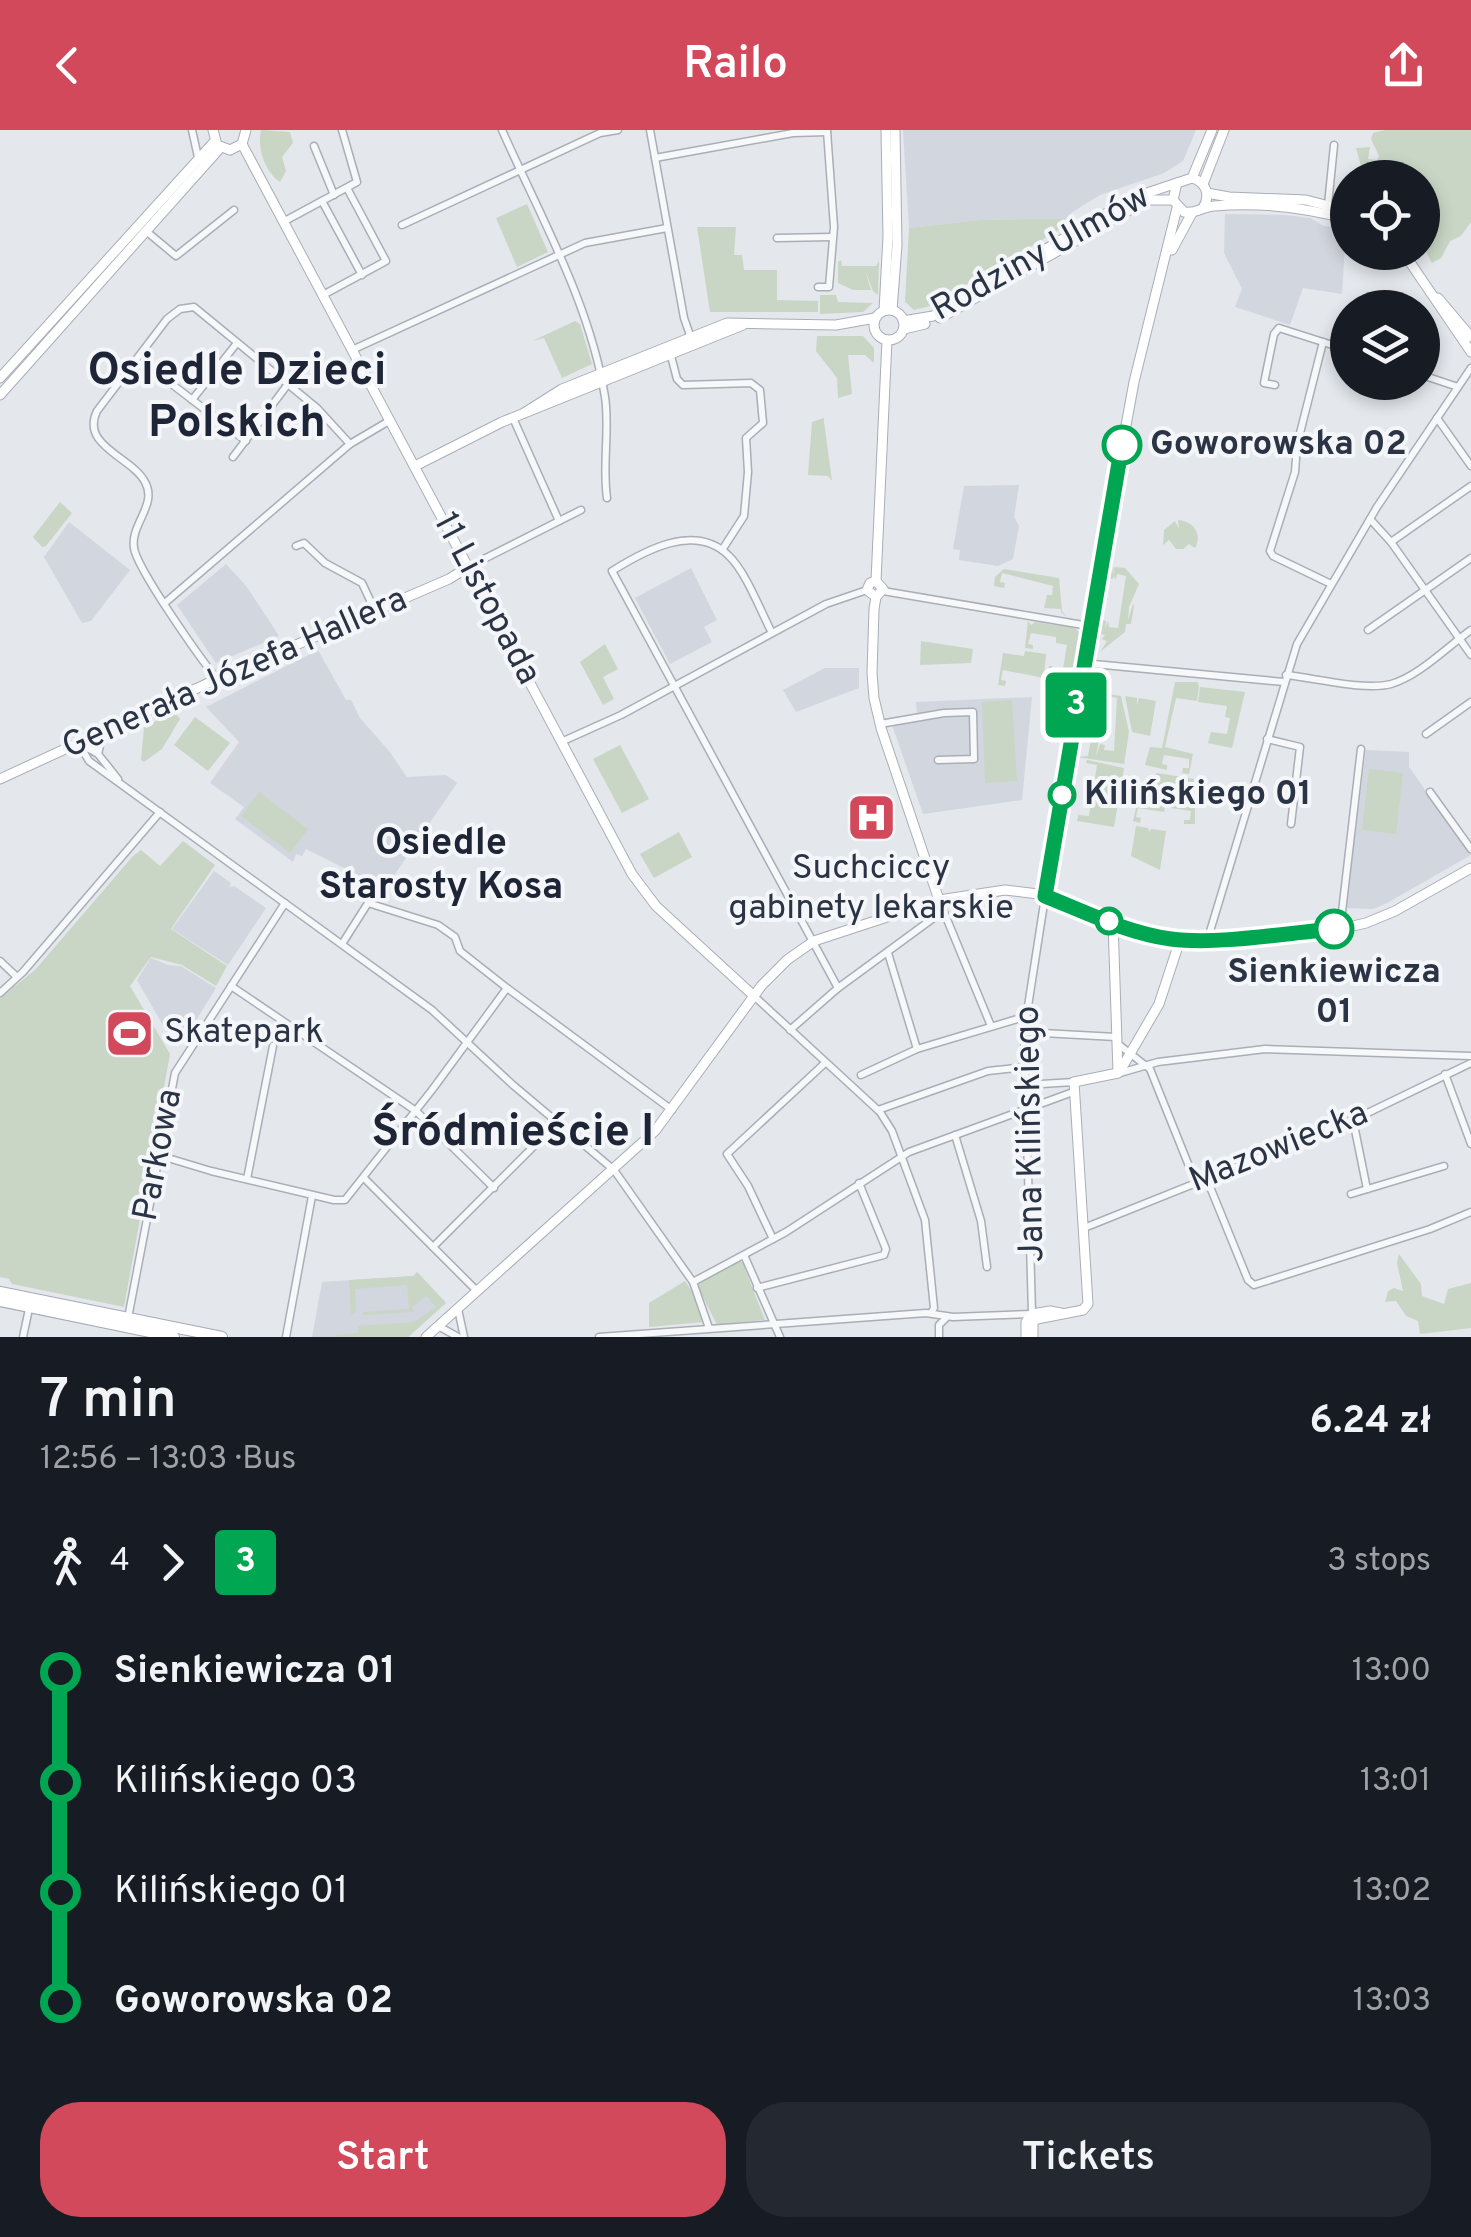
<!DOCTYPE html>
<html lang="en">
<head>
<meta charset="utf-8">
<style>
	:root { --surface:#171b24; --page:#242831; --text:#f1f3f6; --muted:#9ea1a6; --accent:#d1495b }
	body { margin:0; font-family:Overpass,sans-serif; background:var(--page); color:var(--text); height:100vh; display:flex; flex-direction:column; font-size:38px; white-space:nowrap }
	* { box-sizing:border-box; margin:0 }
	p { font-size:32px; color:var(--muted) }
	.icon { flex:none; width:55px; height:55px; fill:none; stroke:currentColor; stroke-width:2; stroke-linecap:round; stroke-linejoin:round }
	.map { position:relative; height:1207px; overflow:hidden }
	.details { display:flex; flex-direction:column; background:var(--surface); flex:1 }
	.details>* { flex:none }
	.badge { padding:0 20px; border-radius:8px; font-size:35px; line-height:65px }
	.controls { position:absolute; left:1330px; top:30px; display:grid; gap:20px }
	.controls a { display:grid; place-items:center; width:110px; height:110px; border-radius:50%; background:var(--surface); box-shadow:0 5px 15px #0003; font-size:50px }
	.map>.badge { position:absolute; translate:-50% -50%; box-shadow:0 0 0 5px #fff }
	.legs { display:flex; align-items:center; gap:15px; height:110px; padding:0 40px; font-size:32px }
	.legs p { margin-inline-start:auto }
	.head { display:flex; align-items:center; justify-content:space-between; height:170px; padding:0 40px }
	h1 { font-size:55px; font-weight:600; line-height:75px }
	.button { display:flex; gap:20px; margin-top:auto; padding:20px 40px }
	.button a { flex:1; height:115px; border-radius:40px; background:var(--accent); color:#fff; font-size:40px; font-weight:600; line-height:115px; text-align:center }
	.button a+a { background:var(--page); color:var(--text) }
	ul { padding:0 40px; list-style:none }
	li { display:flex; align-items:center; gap:35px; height:110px; font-size:38px }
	li i { display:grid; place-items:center; width:15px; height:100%; margin:0 12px; background:currentColor }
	li i::after { content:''; width:25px; height:25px; margin:-12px; border:8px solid; border-radius:50%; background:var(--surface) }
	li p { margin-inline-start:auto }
	li:first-child i { background:linear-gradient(#0000 50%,currentColor 0) }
	li:last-child i { background:linear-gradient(currentColor 50%,#0000 0) }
	header { display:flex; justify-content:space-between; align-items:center; height:130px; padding:0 40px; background:var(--accent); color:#fff; font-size:45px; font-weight:600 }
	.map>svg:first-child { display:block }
</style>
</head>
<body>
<header><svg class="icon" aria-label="back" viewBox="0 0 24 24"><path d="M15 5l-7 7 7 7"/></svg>Railo<svg class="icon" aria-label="share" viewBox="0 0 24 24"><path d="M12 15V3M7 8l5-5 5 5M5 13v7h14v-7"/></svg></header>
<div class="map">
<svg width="1471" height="1207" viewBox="0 0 1471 1207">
	<rect width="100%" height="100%" fill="#e4e7ec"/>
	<!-- built -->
	<g fill="#d2d6de">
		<polygon points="903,0 1196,0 1183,31 1164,43 1100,65 1071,83 1071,88 979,90 909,98"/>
		<polygon points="1225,84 1285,85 1310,88 1324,96 1346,98 1342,164 1303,158 1290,195 1235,177 1242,159 1224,123"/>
		<polygon points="1019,355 1014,387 1019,396 1013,429 998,436 959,430 960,420 953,419 964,356"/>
		<polygon points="69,392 130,440 91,491 82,493 44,427"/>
		<polygon points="226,434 247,457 279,506 216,533 177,475"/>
		<polygon points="691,438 717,490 704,497 712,512 670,534 635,468"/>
		<polygon points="318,520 346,570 351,570 360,588 389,621 407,647 446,645 457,653 393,747 380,756 306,719 302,726 296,724 293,732 235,689 244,677 210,653 239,612 206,577"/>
		<polygon points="825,538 859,538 859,558 796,582 783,560"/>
		<polygon points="1032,567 1022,670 923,684 890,589 917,585 916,572"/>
		<polygon points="1366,620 1409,622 1409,637 1471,725 1387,773 1373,779 1346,778"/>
		<polygon points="214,741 231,753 229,757 234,756 266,778 228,835 172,799"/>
		<polygon points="151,828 168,835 181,836 216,858 180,916 172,911 137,850"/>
		<polygon points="417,1142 446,1173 408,1207 312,1207 322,1152 413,1146"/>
	</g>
	<!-- green -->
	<g fill="#c9d6c5">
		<path d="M261 0 290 2 293 13 282 27 286 41 280 52C265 42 257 18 261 0Z"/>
		<polygon points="1385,0 1471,0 1471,92 1461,106 1450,111 1441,128 1432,133 1423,116 1422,48 1364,47 1356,18 1370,17 1368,29 1377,30 1379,26 1371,9 1373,3"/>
		<polygon points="527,74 548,122 517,137 496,88"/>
		<polygon points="1071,88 1069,94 930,176 914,180 905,172 909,98 979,90"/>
		<polygon points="697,97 736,97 734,125 742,125 744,140 777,140 777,170 818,171 818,182 710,182"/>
		<polygon points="841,130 842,136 876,136 879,131 878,165 873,161 865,140 871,160 853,160 838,153 838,132"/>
		<polygon points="820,165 836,165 838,172 873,173 863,182 820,184"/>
		<polygon points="575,191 580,194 592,234 562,248 544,208 532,211"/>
		<polygon points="817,206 863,206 874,218 874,233 865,225 848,225 852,264 838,268 837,248 816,221"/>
		<polygon points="824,288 824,292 832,351 828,346 808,345 812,292"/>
		<polygon points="60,372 72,383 46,416 42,417 33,407"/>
		<path d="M1178 390C1193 391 1203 404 1195 418L1189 414 1183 419H1176L1169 410 1163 415 1164 400 1175 391 1179 399Z"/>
		<polygon points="1112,436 1113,445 1114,437 1125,438 1139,454 1129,477 1128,490 1133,474 1134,476 1131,494 1126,494 1125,502 1100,522 1107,511 1102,509 1105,505 1101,504 1100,512 1094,511 1097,489 1106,491 1105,499 1108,491 1109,497 1118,498 1126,446 1117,444 1116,450 1114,446 1113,449 1105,448 1106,440"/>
		<polygon points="1004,439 1059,448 1062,481 1067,487 1061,482 1061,479 1044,478 1047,465 1052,465 1053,456 1002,443 1000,452 1005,453 1004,458 994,456 995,447"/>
		<polygon points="1028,491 1031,495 1035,492 1075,498 1080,503 1073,550 1047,547 1049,536 1052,536 1052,544 1062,545 1067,515 1056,513 1056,507 1031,503 1028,514 1033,515 1033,519 1025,518"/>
		<polygon points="921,511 973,519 971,533 920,535"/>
		<polygon points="605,514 618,539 603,547 614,569 603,575 580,532"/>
		<polygon points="1025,521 1046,524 1044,548 1003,540 1001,550 1006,551 1005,556 998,555 1003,523 1024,526"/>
		<polygon points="1104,541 1102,563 1121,566 1129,602 1124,634 1077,627 1088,626 1091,610 1080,608 1081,602 1091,603 1094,587 1082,584 1084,570 1099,572 1095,581 1101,598 1096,626 1100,614 1105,615 1104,620 1114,621 1117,568 1108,566 1106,572 1101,571 1102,564 1099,570 1085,568 1086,559 1094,560 1094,557 1087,556 1090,546"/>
		<polygon points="1175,552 1197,552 1199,556 1197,571 1176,568 1165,617 1193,624 1189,644 1182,643 1183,638 1189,638 1189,629 1164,625 1162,634 1167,635 1167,640 1145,635 1150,617 1162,618"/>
		<polygon points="1200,557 1245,562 1232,618 1208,613 1211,602 1227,604 1230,588 1225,587 1227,576 1198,572"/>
		<polygon points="1125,566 1137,568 1137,575 1139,568 1156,571 1150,606 1132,602"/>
		<polygon points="1012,570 1017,651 985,653 982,572"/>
		<polygon points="174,582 180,589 162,619 144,632 141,630 144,597"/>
		<polygon points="195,587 230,613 208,641 174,615"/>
		<polygon points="620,615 649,669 622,683 593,629"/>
		<polygon points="1087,630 1124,638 1114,697 1077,691 1079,682 1079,685 1089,686 1097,635 1086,633"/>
		<polygon points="1369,639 1403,643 1396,704 1362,700"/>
		<polygon points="1157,643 1194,649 1192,669 1181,658 1195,677 1195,694 1184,694 1184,690 1190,690 1191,681 1165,677 1164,682 1138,678 1136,687 1141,688 1140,693 1133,691 1137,674"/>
		<polygon points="259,662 308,699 290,723 241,686"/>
		<polygon points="1136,696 1148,698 1149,702 1151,699 1166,701 1160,740 1131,726"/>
		<polygon points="679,702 692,727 654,748 640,724"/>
		<polygon points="183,711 215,735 171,799 227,836 216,856 182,835 151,827 130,856 170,924 124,1177 12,1154 9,1149 0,1147 0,868 35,840 133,726 141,720 160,736"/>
		<polygon points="1399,1124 1421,1154 1422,1166 1444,1174 1448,1159 1471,1153 1471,1198 1420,1204 1418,1191 1406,1186 1396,1171 1385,1172 1388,1161 1394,1158 1403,1161 1397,1133"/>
		<polygon points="740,1131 747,1136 745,1139 765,1190 717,1195 698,1157 700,1152"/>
		<polygon points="417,1142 446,1173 408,1207 335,1207 335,1205 358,1203 358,1196 414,1192 436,1177 426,1166 412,1177 414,1182 363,1185 363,1182 409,1179 407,1155 355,1159 356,1182 351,1185 349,1150 414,1146"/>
		<polygon points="685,1151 698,1171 704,1192 649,1197 649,1173"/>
	</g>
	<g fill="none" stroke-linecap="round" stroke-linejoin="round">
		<defs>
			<g id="street">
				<polyline points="192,0 198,27"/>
				<path d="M502 0C540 86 590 173 605 267 610 300 602 334 607 368"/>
				<polyline points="650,0 684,188 691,208"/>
				<polyline points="314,16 334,65"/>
				<polyline points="655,28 793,3 827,2"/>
				<polyline points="322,71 362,145"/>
				<polyline points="1328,75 1334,15"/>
				<polyline points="283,92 357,52 342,0"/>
				<polyline points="402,95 600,3 618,0"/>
				<polyline points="146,101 176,126 234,80"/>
				<polyline points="777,108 832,107"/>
				<polyline points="818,157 829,157 834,97 827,1"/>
				<polyline points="323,165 386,131 347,58"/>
				<polyline points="1323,212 1297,315 1295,342 1270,421 1273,426 1331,454"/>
				<polyline points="352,220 585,113 667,98"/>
				<polyline points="670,222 677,249 683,255 751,253 760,260 763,293 746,308 748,342 744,386 722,420"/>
				<polyline points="1422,245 1458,257"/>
				<polyline points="169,252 246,311"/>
				<polyline points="1275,255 1264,253 1274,204 1279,198 1348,220"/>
				<polyline points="192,270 237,213"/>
				<polyline points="1437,288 1471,336"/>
				<polyline points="233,327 288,254"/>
				<polyline points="1370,389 1391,412 1471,525"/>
				<polyline points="559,391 581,380"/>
				<polyline points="1391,412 1471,356"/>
				<polyline points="296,416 304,413 325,433 362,453 375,481"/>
				<polyline points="470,436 559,391 513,288"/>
				<polyline points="883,461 1089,496"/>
				<polyline points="166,472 350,314 389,291"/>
				<polyline points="1368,500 1471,428"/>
				<path d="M772 503C761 482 746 442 729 426 695 392 644 421 612 441L838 858"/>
				<polyline points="1083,533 1284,552"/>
				<path d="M1286 545C1315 548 1364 561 1391 554 1419 546 1447 517 1471 500"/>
				<path d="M217 549C200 528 137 439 134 418 130 394 158 375 145 352 132 327 80 316 97 281L167 189 180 179 194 177 317 278 350 314"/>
				<polyline points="880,594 944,583 973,582 974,629 938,630"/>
				<polyline points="1426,604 1471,572"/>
				<polyline points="1267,609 1300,617 1291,694"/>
				<polyline points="561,612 621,585 826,474 867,460"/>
				<polyline points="79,614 89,631 107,644 432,880 513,955 614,1040 693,1152 709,1198"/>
				<polyline points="80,614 98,624 118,649"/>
				<polyline points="98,624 103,603"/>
				<polyline points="1430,662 1471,719"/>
				<polyline points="939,770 991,896"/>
				<polyline points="1340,799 1361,619"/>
				<polyline points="1208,808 1297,514 1377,377 1471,238"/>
				<polyline points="342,814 368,773 438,795 455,807 460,821 507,858 672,980"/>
				<polyline points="888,823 917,919"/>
				<polyline points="0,831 17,847"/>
				<polyline points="231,856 416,981 494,1058"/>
				<polyline points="0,863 23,842 160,682"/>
				<polyline points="754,866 880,982 892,1001 925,1090 934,1178 931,1183"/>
				<polyline points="790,900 838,858 943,781"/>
				<polyline points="1024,902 1116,907"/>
				<polyline points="1118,914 1150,939 1195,1051"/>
				<polyline points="1120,943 1158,932 1265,919 1471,926"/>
				<polyline points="1445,944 1471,1014"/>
				<polyline points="861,945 917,919 1024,887"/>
				<polyline points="1025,955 1074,952"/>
				<polyline points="878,980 988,941 1024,937"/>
				<polyline points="1353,990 1367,1059"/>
				<polyline points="955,1005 981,1091 987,1137"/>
				<polyline points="158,1025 211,1041 334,1070 345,1070 432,960 507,858"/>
				<polyline points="1206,1047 1248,1150 1254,1155 1430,1099 1471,1082"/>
				<polyline points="364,1048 477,1161"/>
				<polyline points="247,1049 273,916"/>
				<polyline points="1351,1064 1444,1036"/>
				<polyline points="1084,1098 1353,990 1471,933"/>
				<polyline points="773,1109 748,1056 727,1024 825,933"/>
				<polyline points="433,1117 558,992"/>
				<polyline points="744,1125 780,1207"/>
				<polyline points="693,1152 786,1102 909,1022 1073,962"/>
				<polyline points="757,1158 884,1125 886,1119 859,1053"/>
				<polyline points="458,1179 464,1207"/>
				<polyline points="1032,1183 1024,902 1045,767"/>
				<polyline points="128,1188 175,943 285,773"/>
				<polyline points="438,1196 458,1207"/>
				<polyline points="23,1207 30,1174"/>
				<polyline points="286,1207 312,1066"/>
				<polyline points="599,1207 926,1183 953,1187 1032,1184"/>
				<polyline points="939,1207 939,1195 946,1188"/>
			</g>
			<g id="secondary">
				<polyline points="213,0 217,15 230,20 242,14 246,0"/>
				<polyline points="242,14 632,744 656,776 754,866"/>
				<polyline points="1192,48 1212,0"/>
				<path d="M1177 53 1173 70 1184 82C1196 84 1202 77 1214 76 1260 72 1303 77 1348 89"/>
				<polyline points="1203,54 1224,0"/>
				<polyline points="1207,63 1229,67 1306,70 1348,81"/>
				<polyline points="1172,120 1192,83"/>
				<polyline points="1403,122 1471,222"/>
				<polyline points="1438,168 1471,207"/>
				<circle cx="889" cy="195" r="15"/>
				<polyline points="892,180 897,115 895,0"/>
				<polyline points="884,181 888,106 886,0"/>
				<polyline points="940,188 1147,70 1173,70"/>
				<path d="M903 191 933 186 1132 68 1192 48C1206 52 1211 65 1203 78"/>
				<polyline points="904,199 925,194"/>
				<polyline points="0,248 215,11"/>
				<polyline points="0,265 221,17"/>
				<polyline points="524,283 562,259 727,193 836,195 875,188"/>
				<polyline points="415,336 502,292 743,195"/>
				<polyline points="876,451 883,459 876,467 874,479 872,543 874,568 881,598 939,770"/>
				<polyline points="876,451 887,210"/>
				<polyline points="876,467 867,460 870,453 876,451"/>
				<polyline points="0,649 217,549 449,449 470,436"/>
				<polyline points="1045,767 1092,480 1134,252 1177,78"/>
				<polyline points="1113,792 1118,943"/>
				<polyline points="1120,941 1159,874 1180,810"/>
				<polyline points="426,1207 655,1001 762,855 787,830 814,811 939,770 1005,760 1038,764 1135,801 1167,809 1208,809 1340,799 1366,793 1395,781 1471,738"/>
				<polyline points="1026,1207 1026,1192 1032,1184 1050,1181 1061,1183"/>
				<polyline points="1033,1207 1033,1192 1037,1189 1083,1180 1088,1174 1074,952 1118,943"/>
			</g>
			<g id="primary">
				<polyline points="0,1162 222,1207"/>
				<polyline points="0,1171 174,1207"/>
			</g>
		</defs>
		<!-- street casing -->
		<use href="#street" stroke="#a9aeb7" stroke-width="9"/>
		<!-- secondary casing -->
		<use href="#secondary" stroke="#a9aeb7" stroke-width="11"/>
		<!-- primary casing -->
		<use href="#primary" stroke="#a3abb8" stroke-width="12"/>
		<!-- street -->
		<use href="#street" stroke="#f7f8fa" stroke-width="6"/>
		<!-- secondary -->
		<use href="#secondary" stroke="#fff" stroke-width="9"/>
		<!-- primary -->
		<use href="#primary" stroke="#fff" stroke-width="10"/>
	</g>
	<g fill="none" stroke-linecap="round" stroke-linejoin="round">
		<defs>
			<path id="line-1" d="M1122 315 1045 766C1085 782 1127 803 1171 809 1218 815 1286 803 1334 799"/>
		</defs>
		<!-- line-1 casing -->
		<use href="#line-1" stroke="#fff" stroke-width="22"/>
		<!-- line-1 -->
		<use href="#line-1" stroke="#00a651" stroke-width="15"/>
	</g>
	<!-- icons -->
	<defs>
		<symbol id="hospital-square" viewBox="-11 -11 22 22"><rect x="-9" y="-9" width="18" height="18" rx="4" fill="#d1495b" stroke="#f4f6f9"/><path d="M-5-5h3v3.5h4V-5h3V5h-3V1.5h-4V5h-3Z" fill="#fff"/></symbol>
		<symbol id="stadium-square" viewBox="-11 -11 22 22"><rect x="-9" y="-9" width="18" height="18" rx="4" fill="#d1495b" stroke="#f4f6f9"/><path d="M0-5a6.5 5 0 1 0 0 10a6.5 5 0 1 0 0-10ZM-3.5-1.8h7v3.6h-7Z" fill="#fff"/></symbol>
	</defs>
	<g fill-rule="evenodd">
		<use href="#hospital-square" x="844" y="660" width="55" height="55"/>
		<use href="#stadium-square" x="102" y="876" width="55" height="55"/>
	</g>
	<!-- markers -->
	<g fill="#fff" stroke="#00a651" stroke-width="5">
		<circle cx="1122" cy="315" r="18"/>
		<circle cx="1062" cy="665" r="12"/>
		<circle cx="1109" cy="791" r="12"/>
		<circle cx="1334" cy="799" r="18"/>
	</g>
	<g text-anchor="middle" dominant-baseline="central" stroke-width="8" stroke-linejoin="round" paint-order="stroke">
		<!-- street labels -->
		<g font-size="35" fill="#2b3445" stroke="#f4f6f9">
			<text transform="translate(1041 124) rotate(-29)">Rodziny Ulmów</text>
			<text transform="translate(486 469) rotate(62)">11 Listopada</text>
			<text transform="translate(235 544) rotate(-24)">Generała Józefa Hallera</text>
			<text transform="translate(1031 1004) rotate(-91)">Jana Kilińskiego</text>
			<text transform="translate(1279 1018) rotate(-22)">Mazowiecka</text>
			<text transform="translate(159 1025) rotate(-79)">Parkowa</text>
		</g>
		<!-- stop labels -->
		<g font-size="35" font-weight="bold" fill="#2b3445" stroke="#f4f6f9" text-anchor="start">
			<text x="1150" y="315">Goworowska 02</text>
			<text x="1084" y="665">Kilińskiego 01</text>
			<text x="1334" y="843" text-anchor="middle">Sienkiewicza<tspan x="1334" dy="40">01</tspan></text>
		</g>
		<!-- poi labels -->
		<g font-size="35" fill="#2b3445" stroke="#f4f6f9">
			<text x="871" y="739">Suchciccy<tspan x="871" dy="40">gabinety lekarskie</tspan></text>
			<text x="164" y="903" text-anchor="start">Skatepark</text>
		</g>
		<!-- neighbourhood labels -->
		<g font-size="38" font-weight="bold" fill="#1d2536" stroke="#f4f6f9">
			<text x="441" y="714">Osiedle<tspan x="441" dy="44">Starosty Kosa</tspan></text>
		</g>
		<!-- district labels -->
		<g font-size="45" font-weight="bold" fill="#1d2536" stroke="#f4f6f9">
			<text x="237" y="242">Osiedle Dzieci<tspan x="237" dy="52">Polskich</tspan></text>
			<text x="513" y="1003">Śródmieście I</text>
		</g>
	</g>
</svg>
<div class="controls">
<a><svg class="icon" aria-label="locate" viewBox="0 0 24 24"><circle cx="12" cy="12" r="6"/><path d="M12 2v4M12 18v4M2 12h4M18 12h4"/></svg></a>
<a><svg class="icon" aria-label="layers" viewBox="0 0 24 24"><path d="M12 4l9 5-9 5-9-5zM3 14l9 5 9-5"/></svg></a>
</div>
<b class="badge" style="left:1076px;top:575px;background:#00a651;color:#fff">3</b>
</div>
<section class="details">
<div class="head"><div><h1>7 min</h1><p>12:56 – 13:03 · Bus</p></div><b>6.24 zł</b></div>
<div class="legs"><svg class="icon" aria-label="walk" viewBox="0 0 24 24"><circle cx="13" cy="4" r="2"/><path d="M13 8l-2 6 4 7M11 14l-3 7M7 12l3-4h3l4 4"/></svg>4<svg class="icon" aria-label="forward" viewBox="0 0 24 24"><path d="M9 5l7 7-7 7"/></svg><b class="badge" style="background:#00a651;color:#fff">3</b><p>3 stops</p></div>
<ul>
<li><i style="color:#00a651"></i><b>Sienkiewicza 01</b><p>13:00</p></li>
<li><i style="color:#00a651"></i><span>Kilińskiego 03</span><p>13:01</p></li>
<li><i style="color:#00a651"></i><span>Kilińskiego 01</span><p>13:02</p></li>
<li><i style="color:#00a651"></i><b>Goworowska 02</b><p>13:03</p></li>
</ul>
<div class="button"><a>Start</a><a>Tickets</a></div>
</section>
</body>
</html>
